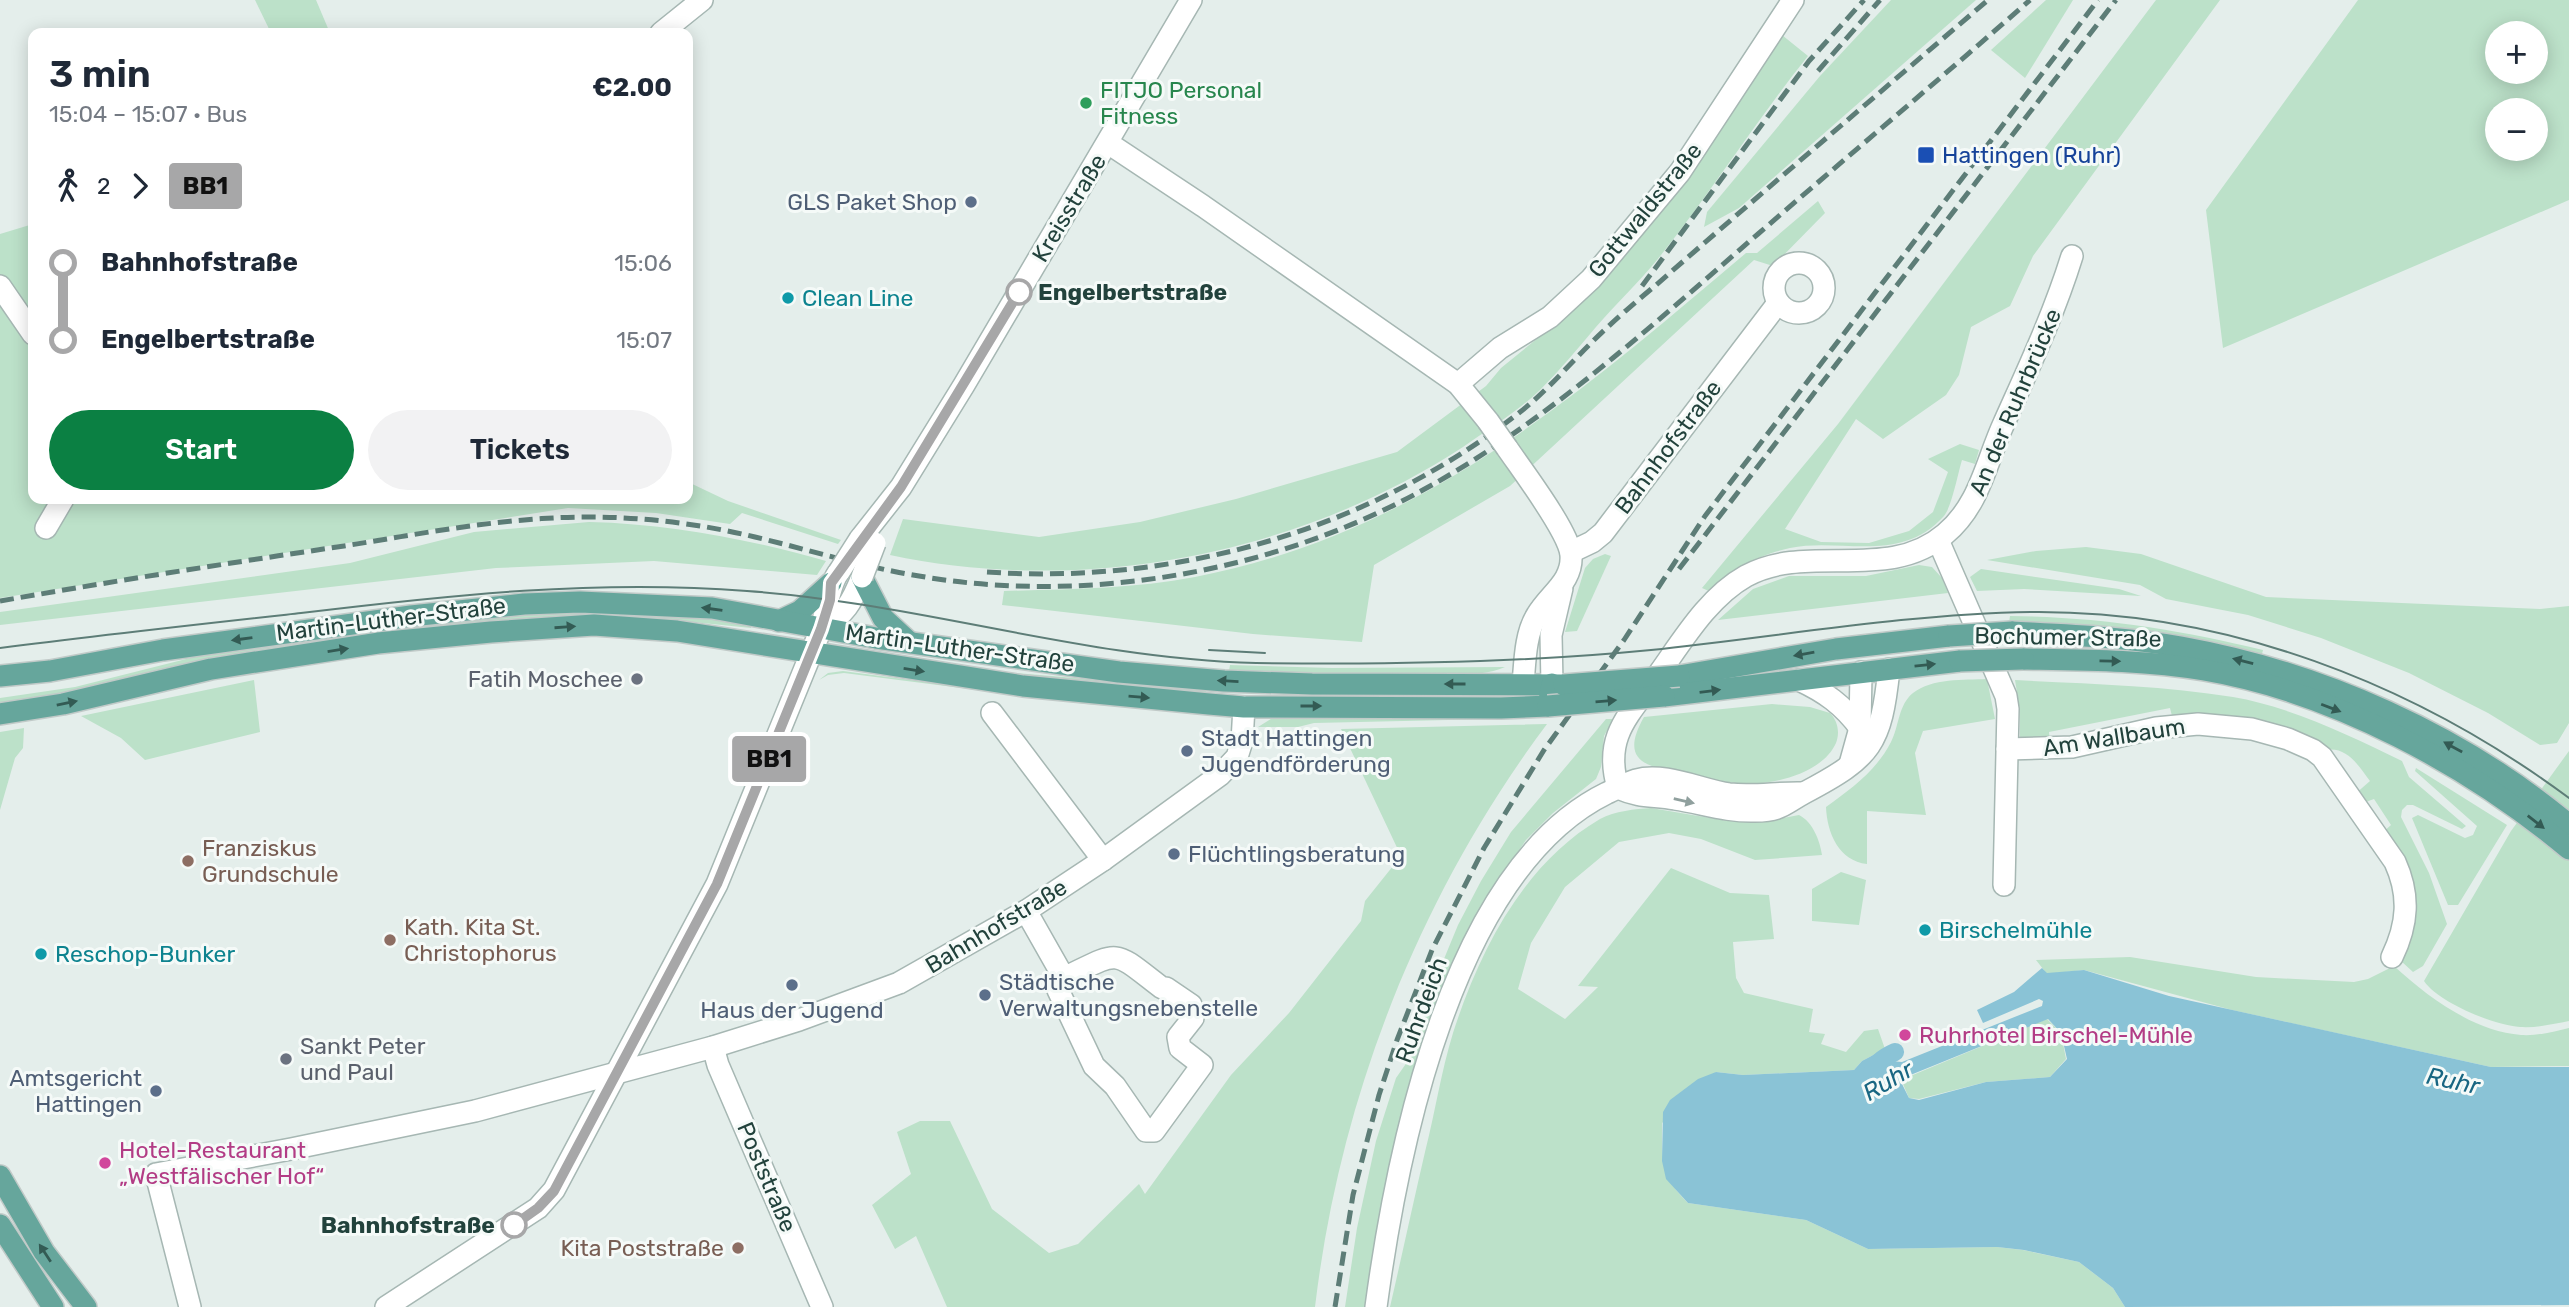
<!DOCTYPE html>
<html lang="en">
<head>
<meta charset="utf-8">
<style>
	:root { --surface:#fff; --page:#f2f2f3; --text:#1f2937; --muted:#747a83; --accent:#0b8043 }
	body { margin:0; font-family:Rubik,sans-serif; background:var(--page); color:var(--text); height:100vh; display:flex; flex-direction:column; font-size:26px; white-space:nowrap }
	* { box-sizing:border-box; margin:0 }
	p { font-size:23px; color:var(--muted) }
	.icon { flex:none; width:38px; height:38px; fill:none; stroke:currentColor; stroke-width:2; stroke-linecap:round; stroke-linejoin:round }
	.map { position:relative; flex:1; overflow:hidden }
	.details { position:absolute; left:28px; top:28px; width:665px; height:476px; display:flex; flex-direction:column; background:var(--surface); border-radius:14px; box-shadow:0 4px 18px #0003 }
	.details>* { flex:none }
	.badge { padding:0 14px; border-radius:5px; font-size:24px; line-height:46px }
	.controls { position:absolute; left:2485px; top:21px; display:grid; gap:14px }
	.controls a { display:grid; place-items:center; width:63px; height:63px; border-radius:50%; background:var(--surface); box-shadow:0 4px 18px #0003; font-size:35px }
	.map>.badge { position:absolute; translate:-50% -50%; box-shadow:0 0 0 4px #fff }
	.legs { display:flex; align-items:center; gap:10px; height:77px; padding:0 21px; font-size:23px }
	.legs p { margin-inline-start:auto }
	.headline { display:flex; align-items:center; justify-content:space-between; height:119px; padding:0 21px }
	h1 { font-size:38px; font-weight:600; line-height:52px }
	.button { display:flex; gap:14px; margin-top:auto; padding:14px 21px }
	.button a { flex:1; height:80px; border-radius:42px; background:var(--accent); color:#fff; font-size:28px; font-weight:600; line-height:80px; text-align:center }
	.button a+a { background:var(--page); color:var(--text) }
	ul { padding:0 21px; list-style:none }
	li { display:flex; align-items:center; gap:24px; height:77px; font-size:26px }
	li i { display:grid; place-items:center; width:10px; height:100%; margin:0 9px; background:currentColor }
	li i::after { content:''; width:18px; height:18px; margin:-9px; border:5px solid; border-radius:50%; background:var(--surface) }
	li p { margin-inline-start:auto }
	li:first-child i { background:linear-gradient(#0000 50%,currentColor 0) }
	li:last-child i { background:linear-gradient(currentColor 50%,#0000 0) }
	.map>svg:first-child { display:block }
</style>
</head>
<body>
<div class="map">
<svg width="2569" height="1307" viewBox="0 0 2569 1307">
	<rect width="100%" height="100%" fill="#e4eeeb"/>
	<!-- green -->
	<g fill="#bce1c9" fill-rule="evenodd">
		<polygon points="255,0 316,0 330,33 271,33"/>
		<polygon points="1891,0 1976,0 1739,208 1704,227 1707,212 1820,76"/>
		<polygon points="2046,0 2073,0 2025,78 1991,50"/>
		<path d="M2156 0H2220L2033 256 2010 306 1971 327 1959 375 1946 395 1883 439 1856 419 1785 529 1821 542 1869 543 1909 531 1933 512 1948 472 1928 459 1960 444 1979 450 1975 464 1962 460C1958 473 1952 506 1944 516 1900 565 1841 537 1790 548 1754 556 1737 568 1711 592L1702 588 1838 424Z"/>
		<path d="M2358 0H2569V200L2223 348 2206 210ZM2536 33V72H2497V33ZM2536 110V149H2497V110Z"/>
		<path d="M1782 35 1808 56C1755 122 1710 194 1657 260 1638 283 1616 304 1596 327 1578 348 1560 370 1540 390 1517 412 1489 429 1463 447 1298 555 1083 596 890 555L903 519 1039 537 1140 522 1236 499 1397 452 1486 386 1501 368 1555 324Z"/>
		<path d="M1818 201 1825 213 1773 266 1754 260 1510 486 1374 565 1362 642 1253 634 1002 605 1004 591C1068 589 1132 589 1195 577 1419 534 1577 396 1746 253H1757Z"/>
		<polygon points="33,224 33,499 688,499 688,482 728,501 841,540 838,544 742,513 730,524 656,513 568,508 0,598 0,234"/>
		<path d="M589 522C671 524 748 539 826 561L817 575 654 561 496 568 0 625V612L350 563 474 532Z"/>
		<polygon points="2086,547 2141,554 2266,597 2540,609 2569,606 2569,723 2557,743 2540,745 2488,713 2409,673 2321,638 2248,615 2166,599 2140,585 1987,560 2036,551"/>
		<polygon points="1605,554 1611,556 1577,631 1565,632 1585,568 1593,559"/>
		<polygon points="1919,565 1932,567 1942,578 1948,593 1718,620 1753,589 1789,576 1866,576"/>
		<polygon points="1981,569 2119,589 2141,596 2024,589 1977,591 1970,577"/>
		<polygon points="586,612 715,619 751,625 751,628 605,613 438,626 192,662 82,691 0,704 0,698 75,687 218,651 494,616"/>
		<path d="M2010 616C2100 617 2176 629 2263 650L2262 654 2009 623Z"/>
		<polygon points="860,649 991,671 1206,689 1206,695 1057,680 871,655 859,653"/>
		<path d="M1230 665 1332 668 1505 667C1479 678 1446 674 1419 674 1356 675 1293 673 1229 671Z"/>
		<polygon points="843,671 1053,699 1201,713 1086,704 844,673 828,675 819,680 828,673"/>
		<path d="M1987 679 1995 719 1923 731 1915 753 1926 815 1867 811V864C1839 861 1827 833 1826 807 1851 789 1877 770 1891 742 1899 727 1898 705 1913 693 1932 678 1964 680 1987 679Z"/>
		<polygon points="254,680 260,732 145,760 121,738 81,716"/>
		<path d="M2015 680C2087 684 2161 685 2233 697 2288 706 2351 736 2402 761L2409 777 2466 826 2462 829 2413 805H2407L2402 810 2401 817 2429 873 2447 924 2423 966 2413 972 2401 961 2407 939 2381 834 2391 825 2374 799 2360 804 2354 795 2370 781C2358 765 2347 746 2325 750L2173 720 2170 708 2049 732 2050 744 2020 742V711Z"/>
		<path d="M1772 704 1810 707 1830 713C1838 721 1840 733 1836 743 1823 772 1779 783 1751 784 1730 784 1708 778 1687 774 1648 767 1618 763 1644 717Z"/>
		<polygon points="1538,714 1537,718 1314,723 1298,727 1258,727 1274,717 1332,719"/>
		<polygon points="1606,719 1613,719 1604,736 1601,767 1596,779 1553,813 1526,840 1489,895 1455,963 1419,1051 1366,1307 1345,1307 1357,1228 1376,1141 1396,1078 1412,1055 1439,971 1458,925 1481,881 1511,832"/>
		<path d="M1547 724C1420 894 1340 1096 1315 1307H947L916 1236 895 1249 872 1205 911 1174 897 1132 920 1121H950L992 1209 1049 1253 1078 1244 1139 1184 1145 1194 1231 1075 1289 1013 1361 921 1365 901 1401 856 1341 729Z"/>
		<polygon points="24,728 23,748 15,758 0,810 0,732"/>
		<path d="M2569 751V1021C2553 1024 2537 1028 2520 1027 2494 1025 2439 1003 2424 981L2511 831Z"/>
		<polygon points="2416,768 2507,825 2458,905 2448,905 2412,818 2418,815 2465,838 2473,835 2477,826 2415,771"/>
		<path d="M1651 808 1728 821 1763 822 1799 815C1813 822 1820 841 1822 855L1755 860 1701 839 1669 833 1619 842 1565 887 1531 943 1518 989 1565 1019 1598 987 1578 986 1671 868 1730 893 1769 895 1774 939 1733 942 1736 978 1744 993 1813 1009 1809 1032 1825 1034 1821 1044 1846 1052 1864 1031 1878 1029 1885 1049 1862 1061 1854 1070 1743 1075 1716 1072 1662 1123C1662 1161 1660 1175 1688 1203L1806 1220 1868 1249 1997 1247 2023 1250 2079 1262 2113 1288 2125 1307H1390C1402 1255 1413 1204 1425 1152 1435 1113 1441 1072 1453 1033 1479 952 1523 864 1600 819 1615 811 1635 809 1651 808Z"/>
		<polygon points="1841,872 1866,880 1859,925 1812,921 1812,889"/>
		<path d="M2130 957 2256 977 2354 982 2368 979 2394 966C2428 997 2473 1031 2521 1035 2537 1036 2553 1032 2569 1028V1066L2491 1067 2232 1010 2084 970 2047 974 2036 960Z"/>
		<polygon points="2047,1019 2061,1033 2066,1059 2050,1077 1986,1082 1919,1099 1909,1098 1903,1084 1908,1077"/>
	</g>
	<!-- water -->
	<path fill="#8ac3d6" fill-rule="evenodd" d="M2042 968 2047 973 2084 970 2169 996 2491 1067H2569V1305L2125 1307 2113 1288 2079 1262 2024 1250 1997 1247 1868 1249 1806 1220 1688 1203 1666 1179 1662 1161 1663 1112 1670 1100 1698 1079 1716 1072 1743 1075 1854 1070 1862 1061 1881 1051 1891 1061 1902 1062 2042 1006 2043 1001 2039 999 1983 1023 1977 1010 2014 992ZM2048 1019 2061 1033 2067 1059 2050 1077 1986 1082 1919 1100 1909 1098 1902 1084 1908 1076Z"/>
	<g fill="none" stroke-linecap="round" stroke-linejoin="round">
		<!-- canal -->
		<path stroke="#8ac3d6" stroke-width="18" d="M1872 1073C1875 1062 1886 1056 1895 1052"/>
		<defs>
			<g id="minor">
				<polyline points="661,33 702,0"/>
				<polyline points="1108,143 1203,206 1458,384 1488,421"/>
				<circle cx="1799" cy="288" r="25"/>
				<polyline points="0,286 33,334"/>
				<polyline points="1458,384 1500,348 1550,317 1591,279 1680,172 1793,0"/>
				<path d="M1507 448C1522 470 1569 532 1571 555 1573 582 1549 594 1537 615 1525 634 1525 662 1523 684"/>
				<polyline points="46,528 63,499"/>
				<polyline points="860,539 901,487 964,385 1191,0"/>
				<polyline points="1938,540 2006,696 2008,709 2004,885"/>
				<polyline points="1571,552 1592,542 1603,533 1778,303"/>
				<path d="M821 629C846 613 851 604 862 577"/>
				<path d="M1799 680C1825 692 1843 705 1860 728"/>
				<polyline points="1552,684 1551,635 1562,588"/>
				<polyline points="992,713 1103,860"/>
				<path d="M2007 749 2072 747 2156 728 2198 724 2252 729 2288 739 2313 750 2322 757 2395 862C2410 895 2408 924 2392 957"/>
				<polyline points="1850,764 1860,728 1861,672"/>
				<path d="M1618 788C1604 740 1625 719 1652 683 1679 647 1705 599 1746 576 1808 542 1888 583 1945 534 1980 505 1986 462 2004 423 2029 367 2054 314 2072 256"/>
				<path d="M1618 788C1641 798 1652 795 1675 799 1702 803 1727 812 1755 811 1781 811 1784 804 1804 793 1872 757 1881 745 1889 669"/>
				<path d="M1026 911 1064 978 1058 990 1094 1066 1115 1086 1146 1131H1154L1202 1065 1180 1048 1178 1037 1193 1018 1191 1005 1166 988H1162C1111 949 1122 950 1064 978"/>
				<polyline points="713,1047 718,1065 822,1307"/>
				<polyline points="190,1307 156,1174 291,1149 475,1111 713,1047 799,1020 899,983 1026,911 1103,860 1220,775 1237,757 1242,741 1244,707"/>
				<path d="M386 1307 538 1208 554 1190 717 884 821 629C826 612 829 586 838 573"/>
				<path d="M1376 1307C1397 1151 1452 869 1607 793 1616 789 1626 783 1636 780 1665 772 1701 790 1729 794 1754 797 1778 792 1803 793"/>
			</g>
			<g id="major">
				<polyline points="862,577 883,618 909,642"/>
				<polyline points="779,621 800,611 831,583"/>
				<path d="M2012 632C2068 635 2125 637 2181 647 2320 672 2461 734 2569 825"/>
				<path d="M2023 659C2084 660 2145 660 2204 670 2334 692 2470 766 2569 849"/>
				<polyline points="0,676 50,671 163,650 411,616 524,604 580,602 712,608 876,638 1119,672 1224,681 1312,684 1564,685"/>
				<polyline points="1679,676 1836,649 1949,636"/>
				<polyline points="1664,696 1960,661"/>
				<polyline points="0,714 63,704 211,669 378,643 491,632 594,625 677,631 1023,686 1209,704 1244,707 1501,708 1548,706 1552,684"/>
				<polyline points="0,1176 44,1252 86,1307"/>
				<polyline points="0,1225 53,1307"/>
			</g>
		</defs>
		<!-- minor casing -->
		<use href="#minor" stroke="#a6b7b3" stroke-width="24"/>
		<!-- major casing -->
		<use href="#major" stroke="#c1cac8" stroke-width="24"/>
		<!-- minor -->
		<use href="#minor" stroke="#fff" stroke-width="21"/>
		<!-- major -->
		<use href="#major" stroke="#66a69c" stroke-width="21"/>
		<!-- tram -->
		<g stroke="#5d7d77" stroke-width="2">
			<path d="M0 648C100 635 201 624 301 613 450 595 597 579 747 591 919 603 1084 659 1256 663 1388 665 1519 663 1651 650 1777 637 1903 614 2031 612 2225 610 2414 683 2569 798"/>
			<polyline points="1209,650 1265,653"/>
		</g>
		<!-- rail -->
		<g stroke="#5d7d77" stroke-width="5" stroke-dasharray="14 7" stroke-linecap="butt">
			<polyline points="1818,71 1880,0"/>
			<polyline points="1642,286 1809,61 1864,0"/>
			<polyline points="1679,569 2116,0"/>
			<path d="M987 572C1176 585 1365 531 1515 416 1543 395 1565 369 1589 345 1610 324 1633 304 1656 285 1766 189 1877 95 1988 0"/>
			<path d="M0 601C114 581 229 563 344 546 425 533 506 517 588 517 645 517 701 524 755 537 810 550 863 567 919 576 1057 600 1207 582 1338 530 1498 467 1629 345 1758 234 1848 156 1940 79 2030 0"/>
			<polyline points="1335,1307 1353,1195 1379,1095 1397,1040 1432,950 1484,848 1544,750 1624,640 1705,516 2098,0"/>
		</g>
		<defs>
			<g id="minor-bridge">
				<polyline points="1488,421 1507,448"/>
				<polyline points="839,572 860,539"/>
				<polyline points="862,577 875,543"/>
			</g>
			<g id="major-bridge">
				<polyline points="1949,636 2012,632"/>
				<polyline points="1960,661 2023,659"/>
				<polyline points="1564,685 1679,676"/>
				<polyline points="1548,706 1664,696"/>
			</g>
		</defs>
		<!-- minor-bridge casing -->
		<use href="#minor-bridge" stroke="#a6b7b3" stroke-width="24" stroke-linecap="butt"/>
		<!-- major-bridge casing -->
		<use href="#major-bridge" stroke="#c1cac8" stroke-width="24" stroke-linecap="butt"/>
		<!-- minor-bridge -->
		<use href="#minor-bridge" stroke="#fff" stroke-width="21"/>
		<!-- major-bridge -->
		<use href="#major-bridge" stroke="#66a69c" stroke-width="21"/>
	</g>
	<!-- one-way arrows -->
	<defs><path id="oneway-solid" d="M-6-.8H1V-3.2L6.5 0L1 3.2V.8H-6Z" transform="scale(1.75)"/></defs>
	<g fill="#335b54">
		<use href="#oneway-solid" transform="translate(712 609) rotate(-172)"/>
		<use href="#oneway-solid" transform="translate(565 627) rotate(-4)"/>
		<use href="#oneway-solid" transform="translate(242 639) rotate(172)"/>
		<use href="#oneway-solid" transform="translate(338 650) rotate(-9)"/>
		<use href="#oneway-solid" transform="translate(1804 654) rotate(170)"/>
		<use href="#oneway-solid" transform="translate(2110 661) rotate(1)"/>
		<use href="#oneway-solid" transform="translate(2243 661) rotate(-166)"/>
		<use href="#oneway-solid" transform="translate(1925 665) rotate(-6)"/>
		<use href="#oneway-solid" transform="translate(914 670) rotate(9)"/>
		<use href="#oneway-solid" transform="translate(1228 681) rotate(-177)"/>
		<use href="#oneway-solid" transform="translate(1455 684) rotate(180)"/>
		<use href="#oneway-solid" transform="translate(1710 691) rotate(-7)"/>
		<use href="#oneway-solid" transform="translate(1139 697) rotate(5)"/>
		<use href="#oneway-solid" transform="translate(1606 701) rotate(-5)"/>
		<use href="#oneway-solid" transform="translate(67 703) rotate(-12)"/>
		<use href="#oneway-solid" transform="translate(1311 706)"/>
		<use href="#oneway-solid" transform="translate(2331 708) rotate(21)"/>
		<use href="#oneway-solid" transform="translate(2453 747) rotate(-151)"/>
		<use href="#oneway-solid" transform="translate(2536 822) rotate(38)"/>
		<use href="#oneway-solid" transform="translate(45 1253) rotate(-123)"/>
	</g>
	<use fill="#90a09e" href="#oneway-solid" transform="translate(1684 801) rotate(13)"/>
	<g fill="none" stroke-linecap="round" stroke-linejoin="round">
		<defs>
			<polyline id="line-1" points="514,1225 538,1208 554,1191 717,884 821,629 830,600 831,583 901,487 1019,292"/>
		</defs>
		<!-- line-1 casing -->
		<use href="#line-1" stroke="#fff" stroke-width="16"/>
		<!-- line-1 -->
		<use href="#line-1" stroke="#a7a7a8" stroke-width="10"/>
	</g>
	<!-- markers -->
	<circle fill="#2e9e5b" stroke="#f5faf8" stroke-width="2.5" cx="1086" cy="103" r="7"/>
	<rect fill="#1a4fb4" stroke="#f5faf8" stroke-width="2.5" x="1917" y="146" width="18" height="18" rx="3.5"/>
	<g fill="#5c6f8a" stroke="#f5faf8" stroke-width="2.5">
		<circle cx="971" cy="202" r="7"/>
		<circle cx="1187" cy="751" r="7"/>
		<circle cx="1174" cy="854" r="7"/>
		<circle cx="792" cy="985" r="7"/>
		<circle cx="985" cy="995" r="7"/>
		<circle cx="156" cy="1091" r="7"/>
	</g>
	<g fill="#fff" stroke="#a7a7a8" stroke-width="3.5">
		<circle cx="1019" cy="292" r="12"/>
		<circle cx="514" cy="1225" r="12"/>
	</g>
	<g fill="#0f9aa8" stroke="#f5faf8" stroke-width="2.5">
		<circle cx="788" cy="298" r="7"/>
		<circle cx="1925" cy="930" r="7"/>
		<circle cx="41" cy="954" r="7"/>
	</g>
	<g fill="#6b7280" stroke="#f5faf8" stroke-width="2.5">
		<circle cx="637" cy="679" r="7"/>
		<circle cx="286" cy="1059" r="7"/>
	</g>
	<g fill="#8d6e63" stroke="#f5faf8" stroke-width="2.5">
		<circle cx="188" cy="861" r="7"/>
		<circle cx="390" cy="940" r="7"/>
		<circle cx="738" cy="1248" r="7"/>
	</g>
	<g fill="#d1479c" stroke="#f5faf8" stroke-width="2.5">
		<circle cx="1905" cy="1035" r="7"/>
		<circle cx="105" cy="1163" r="7"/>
	</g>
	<g text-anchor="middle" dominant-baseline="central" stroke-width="6" stroke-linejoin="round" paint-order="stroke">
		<!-- leisure labels -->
		<g font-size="23" fill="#27864d" stroke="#f5faf8" text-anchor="start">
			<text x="1100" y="90">FITJO Personal<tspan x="1100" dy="26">Fitness</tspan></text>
		</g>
		<!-- transit labels -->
		<g font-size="23" fill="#164399" stroke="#f5faf8" text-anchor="start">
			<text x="1942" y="155">Hattingen (Ruhr)</text>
		</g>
		<!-- service labels -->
		<g font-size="23" fill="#4e5e75" stroke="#f5faf8" text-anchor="start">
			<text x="957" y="202" text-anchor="end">GLS Paket Shop</text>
			<text x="1201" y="738">Stadt Hattingen<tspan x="1201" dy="26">Jugendförderung</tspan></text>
			<text x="1188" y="854">Flüchtlingsberatung</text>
			<text x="999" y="982">Städtische<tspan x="999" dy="26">Verwaltungsnebenstelle</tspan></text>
			<text x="792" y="1010" text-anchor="middle">Haus der Jugend</text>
			<text x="142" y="1078" text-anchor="end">Amtsgericht<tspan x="142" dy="26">Hattingen</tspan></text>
		</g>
		<!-- street labels -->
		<g font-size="23" fill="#22423c" stroke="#f5faf8">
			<text transform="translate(1069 208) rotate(-59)">Kreisstraße</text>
			<text transform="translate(1645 210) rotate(-51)">Gottwaldstraße</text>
			<text transform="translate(2015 402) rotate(-67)">An der Ruhrbrücke</text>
			<text transform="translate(1668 447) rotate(-53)">Bahnhofstraße</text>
			<text transform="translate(391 619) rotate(-7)">Martin-Luther-Straße</text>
			<text transform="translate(2068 637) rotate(1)">Bochumer Straße</text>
			<text transform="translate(960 648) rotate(8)">Martin-Luther-Straße</text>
			<text transform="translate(2114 737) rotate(-9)">Am Wallbaum</text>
			<text transform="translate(996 926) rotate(-31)">Bahnhofstraße</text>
			<text transform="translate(1421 1010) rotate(-70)">Ruhrdeich</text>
			<text transform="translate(767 1177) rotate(67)">Poststraße</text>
		</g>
		<!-- stop labels -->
		<g font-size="23" font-weight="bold" fill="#22423c" stroke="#f5faf8" text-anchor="start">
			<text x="1038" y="292">Engelbertstraße</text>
			<text x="495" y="1225" text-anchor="end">Bahnhofstraße</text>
		</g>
		<!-- culture labels -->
		<g font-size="23" fill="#0d838f" stroke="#f5faf8" text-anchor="start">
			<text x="802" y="298">Clean Line</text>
			<text x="1939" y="930">Birschelmühle</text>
			<text x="55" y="954">Reschop-Bunker</text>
		</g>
		<!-- worship labels -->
		<g font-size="23" fill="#5b616d" stroke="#f5faf8" text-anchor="end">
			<text x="623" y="679">Fatih Moschee</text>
			<text x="300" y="1046" text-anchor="start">Sankt Peter<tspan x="300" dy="26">und Paul</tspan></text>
		</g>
		<!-- education labels -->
		<g font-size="23" fill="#785e54" stroke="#f5faf8" text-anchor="start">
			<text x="202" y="848">Franziskus<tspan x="202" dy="26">Grundschule</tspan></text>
			<text x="404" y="927">Kath. Kita St.<tspan x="404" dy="26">Christophorus</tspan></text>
			<text x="724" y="1248" text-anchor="end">Kita Poststraße</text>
		</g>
		<!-- hotel labels -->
		<g font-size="23" fill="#b23c85" stroke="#f5faf8" text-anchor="start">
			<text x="1919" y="1035">Ruhrhotel Birschel-Mühle</text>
			<text x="119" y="1150">Hotel-Restaurant<tspan x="119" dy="26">„Westfälischer Hof“</tspan></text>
		</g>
		<!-- water labels -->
		<g font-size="24" font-style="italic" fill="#186682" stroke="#f5faf8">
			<text transform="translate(1888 1081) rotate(-31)">Ruhr</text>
			<text transform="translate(2453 1081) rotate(12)">Ruhr</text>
		</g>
	</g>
</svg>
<div class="controls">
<a>+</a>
<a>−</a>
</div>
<b class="badge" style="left:769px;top:759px;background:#a7a7a8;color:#111">BB1</b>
<section class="details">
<div class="headline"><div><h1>3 min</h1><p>15:04 – 15:07 · Bus</p></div><b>€2.00</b></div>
<div class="legs"><svg class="icon" aria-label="walk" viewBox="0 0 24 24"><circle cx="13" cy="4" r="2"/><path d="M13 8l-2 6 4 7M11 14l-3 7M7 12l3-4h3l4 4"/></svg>2<svg class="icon" aria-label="forward" viewBox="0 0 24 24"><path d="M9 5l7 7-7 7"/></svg><b class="badge" style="background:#a7a7a8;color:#111">BB1</b></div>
<ul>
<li><i style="color:#a7a7a8"></i><b>Bahnhofstraße</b><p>15:06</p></li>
<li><i style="color:#a7a7a8"></i><b>Engelbertstraße</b><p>15:07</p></li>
</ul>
<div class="button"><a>Start</a><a>Tickets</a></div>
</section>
</div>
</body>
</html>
